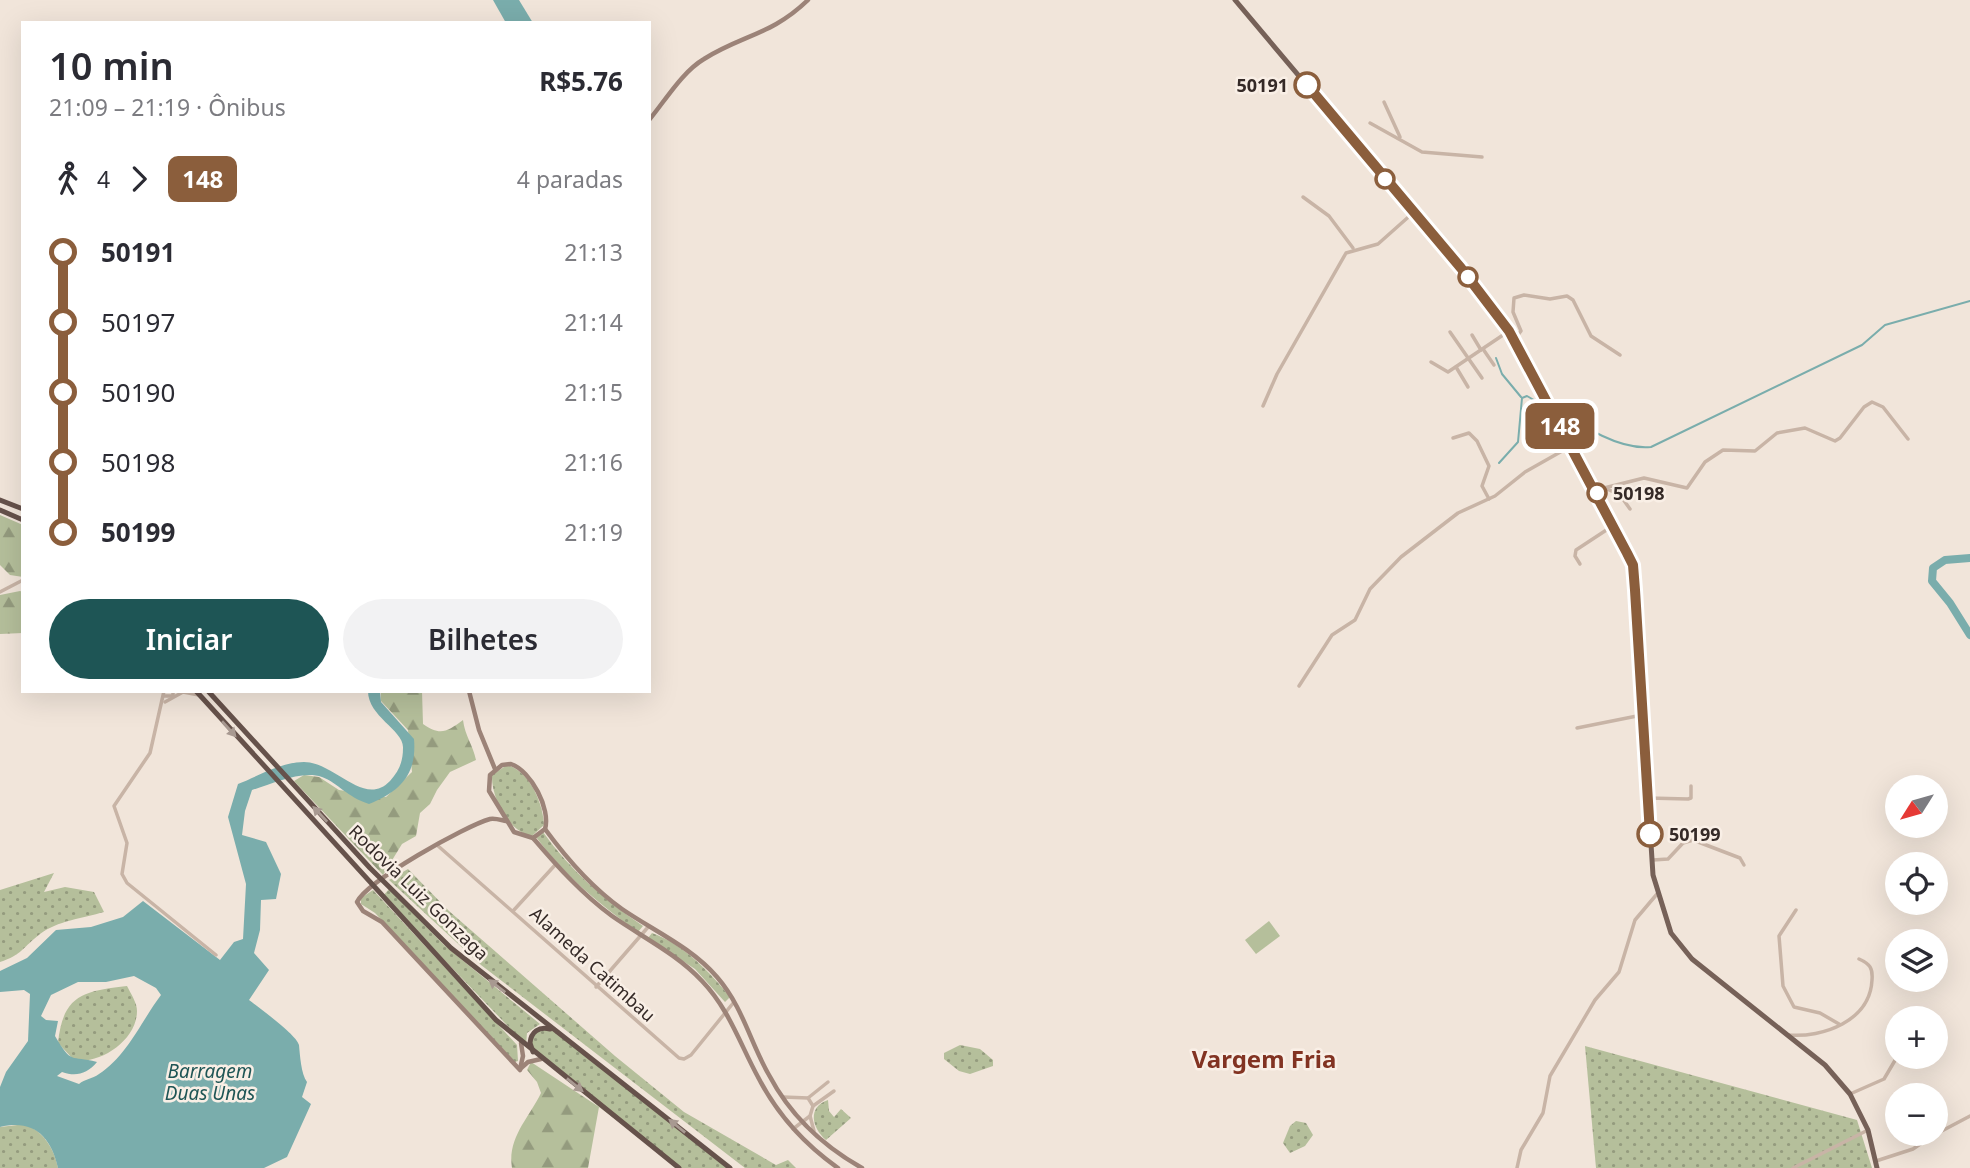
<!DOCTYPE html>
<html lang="pt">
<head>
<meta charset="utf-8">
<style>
	:root { --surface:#fff; --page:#f2f2f3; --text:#2b2b33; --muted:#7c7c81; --accent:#1e5555 }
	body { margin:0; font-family:"Noto Sans",sans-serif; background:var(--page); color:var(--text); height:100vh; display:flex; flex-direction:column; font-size:26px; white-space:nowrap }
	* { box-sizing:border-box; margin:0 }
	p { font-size:23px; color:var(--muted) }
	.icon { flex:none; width:38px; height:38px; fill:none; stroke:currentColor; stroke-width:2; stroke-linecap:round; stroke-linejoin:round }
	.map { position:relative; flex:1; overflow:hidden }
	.details { position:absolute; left:21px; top:21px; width:630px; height:672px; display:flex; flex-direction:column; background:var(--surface); border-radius:0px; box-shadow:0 7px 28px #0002 }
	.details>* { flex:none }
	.badge { padding:0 14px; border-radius:10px; font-size:24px; line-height:46px }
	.needle { width:46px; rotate:233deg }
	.tools { position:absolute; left:1885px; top:775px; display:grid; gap:14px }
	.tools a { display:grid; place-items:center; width:63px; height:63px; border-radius:50%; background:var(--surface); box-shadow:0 7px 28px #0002; font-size:35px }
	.map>.badge { position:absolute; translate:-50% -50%; box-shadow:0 0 0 4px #fff }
	.legs { display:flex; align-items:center; gap:10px; height:77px; padding:0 28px; font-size:23px }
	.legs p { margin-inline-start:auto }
	.overview { display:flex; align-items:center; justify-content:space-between; height:119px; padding:0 28px }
	h1 { font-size:38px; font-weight:600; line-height:52px }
	.action { display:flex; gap:14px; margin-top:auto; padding:14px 28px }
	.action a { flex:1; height:80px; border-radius:42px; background:var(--accent); color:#fff; font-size:28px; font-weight:600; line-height:80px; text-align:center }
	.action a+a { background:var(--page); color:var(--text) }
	ul { padding:0 28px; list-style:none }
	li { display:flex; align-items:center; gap:24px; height:70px; font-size:26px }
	li i { display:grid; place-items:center; width:10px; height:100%; margin:0 9px; background:currentColor }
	li i::after { content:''; width:18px; height:18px; margin:-9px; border:5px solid; border-radius:50%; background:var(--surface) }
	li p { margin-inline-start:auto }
	li:first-child i { background:linear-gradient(#0000 50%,currentColor 0) }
	li:last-child i { background:linear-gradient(currentColor 50%,#0000 0) }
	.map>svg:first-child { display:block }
</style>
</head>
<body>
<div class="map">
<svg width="1970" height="1168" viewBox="0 0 1970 1168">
	<defs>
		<pattern id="grass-dots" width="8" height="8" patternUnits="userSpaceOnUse" patternTransform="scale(1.75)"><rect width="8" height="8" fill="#b5bf9b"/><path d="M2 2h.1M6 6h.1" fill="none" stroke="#949b7e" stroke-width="1.8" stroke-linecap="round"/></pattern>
		<pattern id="forest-firs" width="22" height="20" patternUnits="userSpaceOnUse" patternTransform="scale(1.75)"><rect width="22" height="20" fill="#b5bf9b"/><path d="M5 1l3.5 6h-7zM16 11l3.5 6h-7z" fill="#949b7e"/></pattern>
	</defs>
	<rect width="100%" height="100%" fill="#f1e5da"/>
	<!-- grass -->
	<g fill="url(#grass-dots)">
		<path d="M507 765C530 771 543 804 544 825L532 836C508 832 491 797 492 775Z"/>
		<path d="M543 832C570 870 604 900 643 926L638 932C600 905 564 875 536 837Z"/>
		<polygon points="408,869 449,911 615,1056 684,1112 776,1165 788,1160 796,1168 745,1168 481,965 389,880"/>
		<path d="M54 873 44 892 65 887 94 892 104 912C83 918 57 921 40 934 23 947 22 955 0 962V890Z"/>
		<polygon points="389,889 444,945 540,1024 527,1033 526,1045 383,896"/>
		<polygon points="373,890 517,1045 518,1061 515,1062 375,913 361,904 361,898"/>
		<path d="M652 933C683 944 710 972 730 997L725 1002 695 969 648 938Z"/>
		<path d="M127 986C131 994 137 1003 137 1011 137 1040 100 1065 74 1060L58 1043C63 995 83 991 127 986Z"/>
		<polygon points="543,1029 557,1032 730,1168 681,1168 599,1107 531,1047 533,1034"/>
		<polygon points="960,1045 980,1049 993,1060 993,1066 970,1074 959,1071 944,1059 944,1053"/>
		<polygon points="1585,1046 1857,1120 1872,1168 1596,1168"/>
		<path d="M828 1100 829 1111 834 1117 841 1109 851 1118 826 1140C812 1128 807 1107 828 1100Z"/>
		<polygon points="1296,1121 1306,1123 1313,1135 1305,1146 1290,1153 1283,1143 1290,1126"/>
		<path d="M26 1124C44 1133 54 1148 58 1168H0V1127Z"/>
	</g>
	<!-- forest -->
	<g fill="url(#forest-firs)">
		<polygon points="0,515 23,525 23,577 10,575 0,565"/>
		<polygon points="20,591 23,592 23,633 0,634 0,595"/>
		<path d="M381 691H422L423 724C440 736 447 732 463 720 465 736 473 745 476 760L450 772 437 790 430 804 420 813 416 836 402 844 383 875 294 781 304 775 319 777 339 790 386 797 412 772 408 730 381 701Z"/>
		<path d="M531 1062 599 1107 588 1168H512C507 1138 529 1118 541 1093L537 1082 527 1070Z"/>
	</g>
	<!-- pitch -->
	<polygon fill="#b5bf9b" points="1269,921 1280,936 1256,954 1245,940"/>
	<!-- water -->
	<g fill="#7aadac" fill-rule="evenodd">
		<polygon points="493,0 519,0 533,23 506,23"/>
		<path d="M368 691H380L381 702 414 739C417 774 401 791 369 804 347 797 338 783 322 777 301 770 273 784 252 790L245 811 242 835 266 842 281 874 276 899 261 900 260 930 254 953 269 970 249 1000C259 1008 296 1034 299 1045 300 1055 301 1074 307 1082L302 1097 311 1104 287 1157 264 1168H58C51 1136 33 1119 0 1127V1087L6 1072 28 1041 30 994 24 990 0 992V971L27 958 56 930 91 927 123 917 143 901 220 960 234 942 243 939 246 884 228 817 238 784C258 776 282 762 304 762 335 762 364 808 390 781 399 771 403 762 403 748 404 730 368 717 368 691ZM134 976 156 988 161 995C142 1020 127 1056 99 1074 92 1079 85 1079 79 1084L57 1076 62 1072C76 1077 87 1074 97 1062 70 1055 72 1065 55 1036L58 1021 46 1020 41 1016 51 995 78 982H106Z"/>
	</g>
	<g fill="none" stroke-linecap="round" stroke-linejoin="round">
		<!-- stream -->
		<g stroke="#7aadac" stroke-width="2">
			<polyline points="1496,358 1502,374 1521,397"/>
			<path d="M1559 408C1582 427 1620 450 1651 447L1862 345 1885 325 1970 301"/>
			<polyline points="1499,463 1518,442 1522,398 1527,396 1539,403 1538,408 1545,412"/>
		</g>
		<!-- river -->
		<polyline stroke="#7aadac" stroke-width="8" points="1970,558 1945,560 1933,568 1932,581 1950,603 1970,635"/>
		<!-- minor -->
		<g stroke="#c8b4a6" stroke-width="3.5">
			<polyline points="1384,102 1400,137"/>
			<polyline points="1370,123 1422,152 1482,157"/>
			<polyline points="1303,197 1329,216 1353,248"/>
			<polyline points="1450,332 1482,378"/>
			<polyline points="1472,335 1481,350"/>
			<polyline points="1514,340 1521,331 1513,312 1514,298 1524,295 1550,299 1567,296 1573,300 1591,336 1620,355"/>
			<polyline points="1483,349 1494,365"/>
			<polyline points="1431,362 1448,372 1509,331"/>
			<polyline points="1456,367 1468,387"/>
			<polyline points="1263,406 1277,374 1346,253 1378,244 1414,212"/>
			<polyline points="1453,438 1469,433 1477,441 1489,466 1482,486 1489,499"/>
			<polyline points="1605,488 1620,495 1630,509"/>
			<polyline points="1596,490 1644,478 1687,488 1705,462 1723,450 1755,451 1777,433 1805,428 1835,441 1840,438 1864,407 1872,402 1883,407 1908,439"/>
			<polyline points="1580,564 1575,556 1576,550 1614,525"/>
			<polyline points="0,592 23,580"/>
			<polyline points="1299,686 1332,635 1355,620 1370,589 1401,557 1458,513 1495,496 1525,472 1571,446"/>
			<polyline points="164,691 150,753 114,806 127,843 122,874 127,883 216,955"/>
			<polyline points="164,696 173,696 173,691"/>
			<polyline points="165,702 183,692 199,695"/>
			<polyline points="1577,728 1642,715"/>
			<polyline points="1648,798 1688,799 1691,798 1691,786"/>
			<polyline points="437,845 679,1058 684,1059 691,1055 734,1002"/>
			<polyline points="1653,860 1668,859 1683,843 1693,840 1740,858 1744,865"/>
			<polyline points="1796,910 1779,936 1783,986 1794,1007 1820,1013 1839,1024"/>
			<polyline points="513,911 556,864"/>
			<polyline points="596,987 649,926"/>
			<path d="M1788 1035C1823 1038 1870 1021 1872 980 1873 968 1870 964 1859 959"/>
			<polyline points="1850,1094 1884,1079 1897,1057"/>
			<polyline points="783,1097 808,1098 813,1106 810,1116 793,1129"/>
			<polyline points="808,1098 828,1082"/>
			<polyline points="813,1106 834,1091"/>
			<polyline points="810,1116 814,1131"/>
			<polyline points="1936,1134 1970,1116"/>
			<polyline points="1876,1161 1913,1149 1935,1134"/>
			<polyline points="1517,1168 1521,1150 1543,1113 1550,1076 1595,1000 1619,972 1635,920 1657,894"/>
			<polyline points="1793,1168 1868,1130"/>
		</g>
		<!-- secondary -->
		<g stroke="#9c8378" stroke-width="4.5">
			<path d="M649 120C665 101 682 72 704 59 742 35 772 35 808 0"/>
			<polyline points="469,691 479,730 495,769"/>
			<path d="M511 764C531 771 551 809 545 829L533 838 514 832 489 791 490 775 502 765Z"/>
			<path d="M506 821C501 820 495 818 490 819 465 826 367 881 357 902L363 911 382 922 520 1070"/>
			<path d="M545 829C567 859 591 887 622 909 654 931 691 947 717 977 743 1007 750 1042 769 1075 790 1115 823 1146 862 1168"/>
			<path d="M533 838C557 866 582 894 612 916 642 937 677 954 702 981 729 1009 740 1044 758 1077 777 1114 804 1144 838 1168"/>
			<polyline points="520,1069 523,1056 521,1043"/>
			<polyline points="520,1069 528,1062 541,1059"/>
		</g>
		<!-- primary -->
		<polyline stroke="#766158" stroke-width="5" points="1235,0 1461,268 1509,331 1617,531 1633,565 1653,875 1671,933 1692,959 1825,1065 1850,1094 1868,1130 1877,1168"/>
		<!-- trunk -->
		<g stroke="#66524b" stroke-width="5">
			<polyline points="0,500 23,509"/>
			<polyline points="0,510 23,520"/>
			<polyline points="196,691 496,1020 679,1168"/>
			<polyline points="208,691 370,868 451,948 730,1168"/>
			<path d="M533 1052 530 1043C531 1032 539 1026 550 1029"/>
		</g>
	</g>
	<!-- one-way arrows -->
	<defs><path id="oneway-solid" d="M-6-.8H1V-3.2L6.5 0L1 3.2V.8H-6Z" transform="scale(1.75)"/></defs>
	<g fill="#a89991">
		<use href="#oneway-solid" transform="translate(229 729) rotate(48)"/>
		<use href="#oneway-solid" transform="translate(320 814) rotate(-133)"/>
		<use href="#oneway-solid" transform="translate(497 986) rotate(-142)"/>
		<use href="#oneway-solid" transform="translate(575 1085) rotate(39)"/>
		<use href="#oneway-solid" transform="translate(677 1126) rotate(-141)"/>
	</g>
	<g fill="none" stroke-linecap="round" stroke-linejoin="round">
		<defs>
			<polyline id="line-1" points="1307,85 1461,268 1509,331 1627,553 1633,565 1635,590 1650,834"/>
		</defs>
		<!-- line-1 casing -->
		<use href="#line-1" stroke="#fff" stroke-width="16"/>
		<!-- line-1 -->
		<use href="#line-1" stroke="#8b5e3c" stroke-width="10"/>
	</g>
	<!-- markers -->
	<g fill="#fff" stroke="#8b5e3c" stroke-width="3.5">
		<circle cx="1307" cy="85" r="12"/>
		<circle cx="1385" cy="179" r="9"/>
		<circle cx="1468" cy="277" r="9"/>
		<circle cx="1597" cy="493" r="9"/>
		<circle cx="1650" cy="834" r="12"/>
	</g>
	<g text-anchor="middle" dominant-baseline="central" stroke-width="5" stroke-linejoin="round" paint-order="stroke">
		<!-- stop labels -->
		<g font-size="18" font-weight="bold" fill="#352a27" stroke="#f9efe6" text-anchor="start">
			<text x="1288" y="85" text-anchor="end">50191</text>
			<text x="1613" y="493">50198</text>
			<text x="1669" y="834">50199</text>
		</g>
		<!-- street labels -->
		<g font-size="18" fill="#352a27" stroke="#f9efe6">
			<text transform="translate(419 892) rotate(44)">Rodovia Luiz Gonzaga</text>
			<text transform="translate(593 964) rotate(42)">Alameda Catimbau</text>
		</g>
		<!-- water labels -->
		<g font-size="19" font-style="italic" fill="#1e5555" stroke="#f9efe6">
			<text x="210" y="1071">Barragem<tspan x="210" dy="22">Duas Unas</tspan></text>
		</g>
		<!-- district labels -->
		<g font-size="24" font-weight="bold" fill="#823322" stroke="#f9efe6">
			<text x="1264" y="1058">Vargem Fria</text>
		</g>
	</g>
</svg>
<div class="tools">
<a><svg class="needle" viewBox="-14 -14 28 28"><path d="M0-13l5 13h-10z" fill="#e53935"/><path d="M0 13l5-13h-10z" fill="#7c7c81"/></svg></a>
<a><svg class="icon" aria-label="locate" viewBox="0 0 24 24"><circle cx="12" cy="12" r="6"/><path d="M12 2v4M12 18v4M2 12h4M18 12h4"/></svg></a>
<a><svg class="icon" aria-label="layers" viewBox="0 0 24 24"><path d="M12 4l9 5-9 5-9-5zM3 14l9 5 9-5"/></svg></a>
<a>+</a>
<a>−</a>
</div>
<b class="badge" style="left:1560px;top:426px;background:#8b5e3c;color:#fff">148</b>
<section class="details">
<div class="overview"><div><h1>10 min</h1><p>21:09 – 21:19 · Ônibus</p></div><b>R$5.76</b></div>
<div class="legs"><svg class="icon" aria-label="walk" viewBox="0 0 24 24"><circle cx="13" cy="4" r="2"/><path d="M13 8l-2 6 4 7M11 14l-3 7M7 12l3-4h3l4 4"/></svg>4<svg class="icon" aria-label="forward" viewBox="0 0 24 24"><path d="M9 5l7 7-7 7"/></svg><b class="badge" style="background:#8b5e3c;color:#fff">148</b><p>4 paradas</p></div>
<ul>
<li><i style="color:#8b5e3c"></i><b>50191</b><p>21:13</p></li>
<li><i style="color:#8b5e3c"></i><span>50197</span><p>21:14</p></li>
<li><i style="color:#8b5e3c"></i><span>50190</span><p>21:15</p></li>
<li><i style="color:#8b5e3c"></i><span>50198</span><p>21:16</p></li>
<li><i style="color:#8b5e3c"></i><b>50199</b><p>21:19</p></li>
</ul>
<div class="action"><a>Iniciar</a><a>Bilhetes</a></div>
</section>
</div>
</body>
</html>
